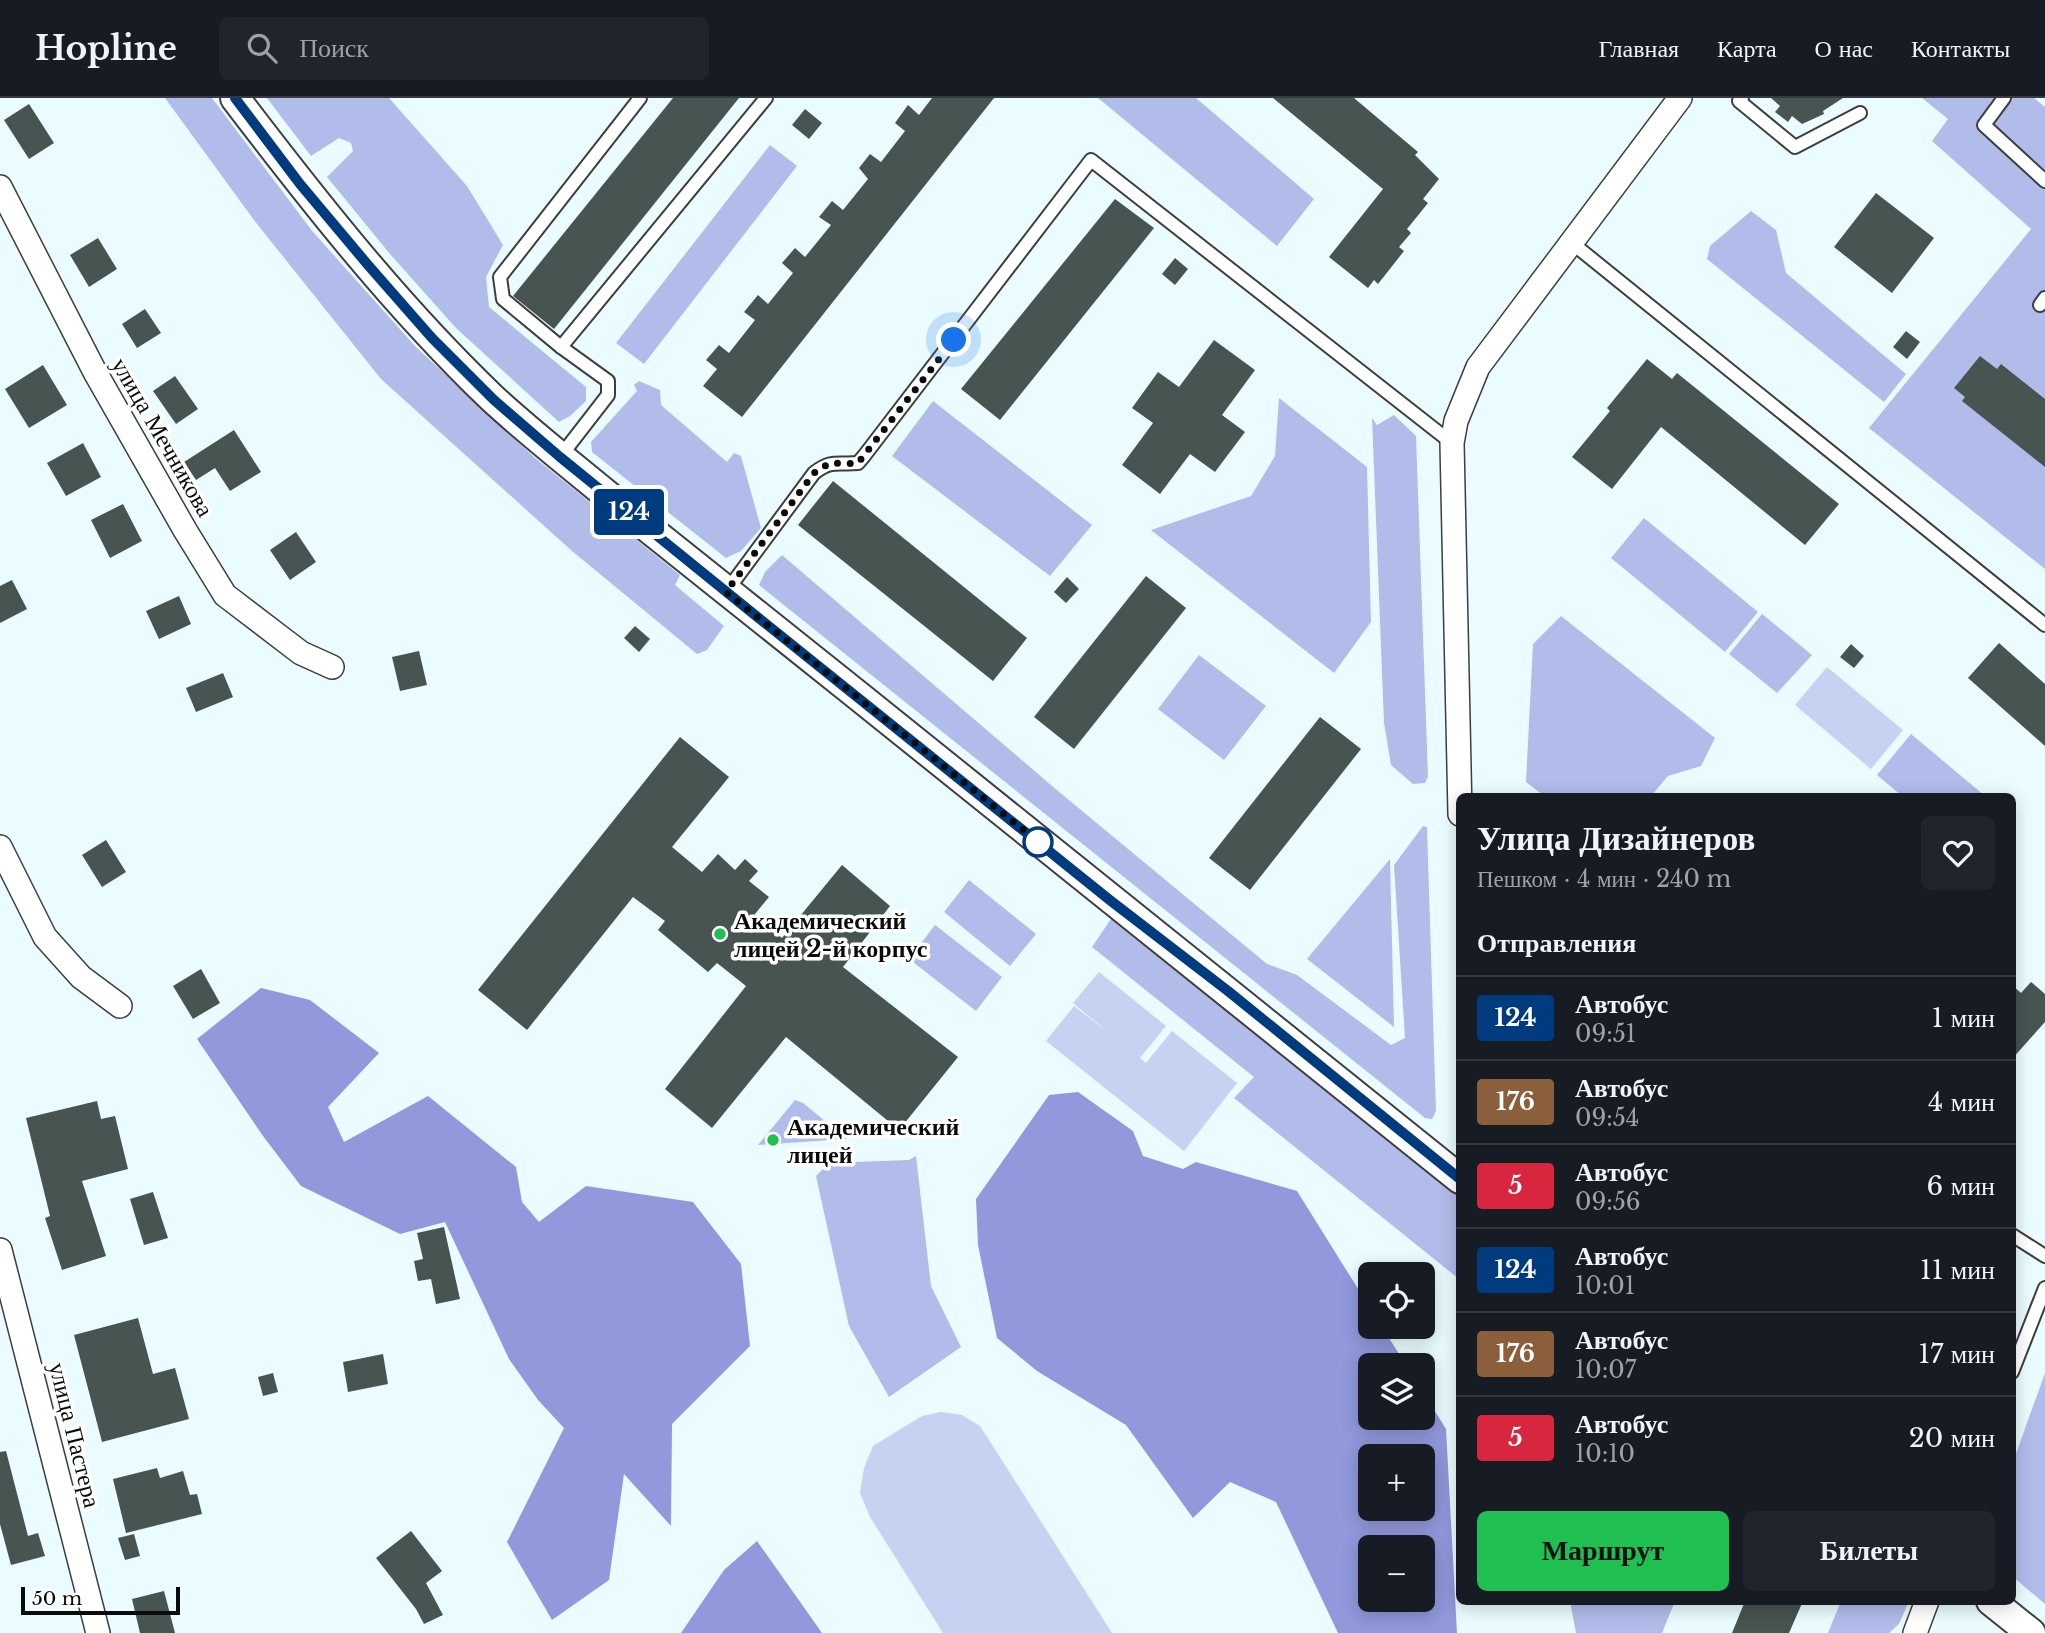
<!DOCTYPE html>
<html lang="ru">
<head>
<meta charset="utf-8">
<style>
	:root { --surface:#171b24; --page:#20242c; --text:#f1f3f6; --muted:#9ea1a6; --line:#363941; --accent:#1fc051 }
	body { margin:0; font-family:"Libre Baskerville",serif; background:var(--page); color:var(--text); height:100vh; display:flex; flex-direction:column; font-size:26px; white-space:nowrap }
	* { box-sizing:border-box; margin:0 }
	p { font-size:23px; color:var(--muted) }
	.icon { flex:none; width:38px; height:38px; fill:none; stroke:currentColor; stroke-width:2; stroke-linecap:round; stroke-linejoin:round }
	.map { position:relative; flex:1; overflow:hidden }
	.drawer { position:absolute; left:1456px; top:695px; width:560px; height:812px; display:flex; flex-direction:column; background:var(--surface); border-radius:10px; box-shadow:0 4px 18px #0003 }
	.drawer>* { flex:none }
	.badge { padding:0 14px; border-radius:5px; font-size:24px; line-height:46px }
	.controls { position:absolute; left:1358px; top:1164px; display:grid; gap:14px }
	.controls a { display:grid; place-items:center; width:77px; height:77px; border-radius:10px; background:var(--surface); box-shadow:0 4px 18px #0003; font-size:35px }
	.scale { position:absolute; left:21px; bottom:18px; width:159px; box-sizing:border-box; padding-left:7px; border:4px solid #0b0b0b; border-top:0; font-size:19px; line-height:24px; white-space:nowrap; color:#0b0b0b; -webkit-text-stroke:5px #fff; paint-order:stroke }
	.you { position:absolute; width:35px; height:35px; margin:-18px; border:5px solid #fff; border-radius:50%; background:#1a73e8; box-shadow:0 0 0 10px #1a73e833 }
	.map>.badge { position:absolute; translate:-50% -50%; box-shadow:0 0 0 4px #fff }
	h2 { padding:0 21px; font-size:26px; line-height:63px }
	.round { display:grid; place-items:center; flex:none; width:74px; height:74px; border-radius:10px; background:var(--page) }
	.summary { display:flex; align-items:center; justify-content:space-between; height:119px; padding:0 21px }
	h1 { font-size:33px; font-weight:700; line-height:52px }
	.button { display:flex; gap:14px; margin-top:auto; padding:14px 21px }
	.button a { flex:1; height:80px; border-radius:10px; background:var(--accent); color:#111; font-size:28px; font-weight:700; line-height:80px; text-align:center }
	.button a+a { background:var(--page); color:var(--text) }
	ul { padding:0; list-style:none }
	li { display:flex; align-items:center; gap:21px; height:84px; padding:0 21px; border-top:2px solid var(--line) }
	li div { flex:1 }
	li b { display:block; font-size:26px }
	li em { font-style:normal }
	li .badge { min-width:77px; font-weight:700; text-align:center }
	header { display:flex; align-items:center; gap:42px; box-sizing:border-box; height:98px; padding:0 35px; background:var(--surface); border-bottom:2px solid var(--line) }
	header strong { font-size:33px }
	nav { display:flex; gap:38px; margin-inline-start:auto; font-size:24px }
	.search { width:490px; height:63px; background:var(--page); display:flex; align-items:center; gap:18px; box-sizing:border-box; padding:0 24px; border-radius:10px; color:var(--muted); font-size:26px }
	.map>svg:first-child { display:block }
</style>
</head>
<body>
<header>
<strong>Hopline</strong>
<div class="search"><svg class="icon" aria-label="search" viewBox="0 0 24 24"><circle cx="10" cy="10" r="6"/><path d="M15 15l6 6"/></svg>Поиск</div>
<nav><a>Главная</a><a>Карта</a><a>О нас</a><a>Контакты</a></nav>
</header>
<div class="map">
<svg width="2045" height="1535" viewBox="0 0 2045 1535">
	<rect width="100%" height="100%" fill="#eafcff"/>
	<!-- green -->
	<g fill="#b2bcea">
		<polygon points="165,0 212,0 313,134 416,249 534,359 680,477 675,487 724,528 707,552 697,556 572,453 381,281 257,126"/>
		<polygon points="267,0 389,0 467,88 503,147 486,179 489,209 586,289 586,303 570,318 559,324 456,230 390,156 327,79 353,53 351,45 339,40 311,58"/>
		<polygon points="1098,0 1196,0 1314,101 1277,148"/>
		<polygon points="1922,0 2034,0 2045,9 2045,471 1869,330 2031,131 1932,43 1948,21"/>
		<polygon points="770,47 797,68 644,266 616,245"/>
		<polygon points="1751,113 1776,132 1786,175 1906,276 1884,304 1707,161 1710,148"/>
		<polygon points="639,283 660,292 661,307 727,364 734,355 741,358 761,430 741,453 726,460 592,354 591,344 637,293 634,287"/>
		<polygon points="1279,300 1367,369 1371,524 1334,575 1151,432 1251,398 1275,358"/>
		<polygon points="933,303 1092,427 1050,478 892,358"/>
		<polygon points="1394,317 1416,338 1428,679 1425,685 1413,686 1391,667 1384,625 1372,320 1377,327"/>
		<polygon points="1644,420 1758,514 1725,554 1611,460"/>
		<polygon points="782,457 1058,693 1267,866 1297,877 1391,947 1405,940 1394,767 1423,728 1427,729 1436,1013 1432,1021 1425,1020 759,487 765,474"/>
		<polygon points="1762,516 1812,557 1777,595 1729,556"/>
		<polygon points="1561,518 1715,640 1701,668 1668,678 1651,698 1544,698 1526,684 1533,546"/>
		<polygon points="1199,557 1266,608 1224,662 1158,611"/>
		<polygon points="1911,636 1985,698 1902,698 1877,677"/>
		<polygon points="1390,761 1394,929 1307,861"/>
		<polygon points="969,782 1036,836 1010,868 944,814"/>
		<polygon points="1113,818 1459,1093 1459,1181 1234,1000 1254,979 1092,849"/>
		<polygon points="935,827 1002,879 976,913 909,861"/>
		<polygon points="795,1002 803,1005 847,1041 758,1047"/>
		<polygon points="916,1058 931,1188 961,1249 889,1299 849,1228 816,1078 829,1065 909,1062"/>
		<polygon points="2045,1275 2045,1506 2013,1479 2013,1364"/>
		<polygon points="1570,1503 1675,1503 1662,1535 1576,1535"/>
		<polygon points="1841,1503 1909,1503 1899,1526 1889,1535 1828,1535"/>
	</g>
	<!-- forest -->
	<g fill="#9198dc" fill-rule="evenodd">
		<polygon points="261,890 310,902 379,955 328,1009 344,1044 428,998 516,1069 522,1104 539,1124 586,1088 693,1104 741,1166 750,1248 672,1326 671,1428 624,1376 609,1482 552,1522 507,1444 564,1330 538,1302 509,1261 445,1124 400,1136 301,1088 263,1038 197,941"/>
		<path d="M1078 994 1133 1033 1143 1058 1183 1071 1196 1064 1297 1093 1370 1210V1228L1382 1229 1406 1267H1370V1320H1423V1294L1446 1331 1457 1535H1338L1276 1404 1230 1384 1193 1420 1126 1327 1037 1273 997 1240 978 1147 976 1101 1049 997ZM1370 1358H1423V1410H1370ZM1370 1449H1423V1502H1370Z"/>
		<polygon points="757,1443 822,1535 681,1535 724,1472"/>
	</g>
	<!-- pitch -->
	<g fill="#c5d2f1">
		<polygon points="1827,569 1903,632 1871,671 1795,607"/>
		<polygon points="1099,874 1166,928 1140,960 1146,965 1172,933 1237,985 1184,1053 1046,943 1074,908 1110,936 1073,905"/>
		<polygon points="941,1314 962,1317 980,1328 1112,1535 943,1535 870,1419 860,1395 864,1370 873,1348 922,1318"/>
	</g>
	<!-- building -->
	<g fill="#475451">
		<polygon points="673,0 739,0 554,231 513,198"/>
		<polygon points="932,0 994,0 742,319 703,288 717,271 706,262 719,247 729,255 755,222 744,214 758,197 768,206 793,175 782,165 795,150 805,159 831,127 819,119 832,103 843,112 868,81 859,70 870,56 881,64 905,33 895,25 908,7 919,17"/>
		<polygon points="1273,0 1354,0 1418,54 1415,57 1439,81 1423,101 1428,105 1407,131 1411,135 1399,149 1404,153 1378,186 1374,182 1368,190 1329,159 1383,91"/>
		<polygon points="1771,0 1843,0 1823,13 1824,16 1802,26 1792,18 1788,24 1775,14 1780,8"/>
		<polygon points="29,6 54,45 29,61 4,22"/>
		<polygon points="805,11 822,25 809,41 792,27"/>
		<polygon points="1876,95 1934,140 1892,195 1834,149"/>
		<polygon points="1115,101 1154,130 1000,322 961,291"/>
		<polygon points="98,140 117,171 89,189 70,157"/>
		<polygon points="1175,160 1188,171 1175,187 1162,176"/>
		<polygon points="145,211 161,235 137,250 122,226"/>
		<polygon points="1906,233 1920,244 1907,261 1893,249"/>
		<polygon points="1214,242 1255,272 1222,317 1245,334 1215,374 1190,356 1160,396 1122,367 1153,325 1132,310 1158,274 1179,289"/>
		<polygon points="1980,258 1997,271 2001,266 2045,301 2045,369 1962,303 1965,299 1954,290"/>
		<polygon points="1647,261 1672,281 1677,275 1839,406 1805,447 1661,329 1612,391 1572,359 1610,313 1607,310"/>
		<polygon points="43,267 67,307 29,330 5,291"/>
		<polygon points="175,278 198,311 176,326 153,293"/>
		<polygon points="234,332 261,374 230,393 215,370 196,382 184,364"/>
		<polygon points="83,345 101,379 66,398 47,365"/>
		<polygon points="833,383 1027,540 993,583 798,427"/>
		<polygon points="123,406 142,443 110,460 91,422"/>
		<polygon points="296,434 316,464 290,482 270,452"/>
		<polygon points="1146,478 1186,510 1074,651 1034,619"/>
		<polygon points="1067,479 1079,491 1066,505 1054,494"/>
		<polygon points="12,482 27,511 0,525 0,488"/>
		<polygon points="179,498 191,526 159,541 146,513"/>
		<polygon points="635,528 650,541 639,554 624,540"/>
		<polygon points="1999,545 2045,586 2045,648 1968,580"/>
		<polygon points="1851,546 1864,558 1854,570 1840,559"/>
		<polygon points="419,553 427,587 400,593 392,559"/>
		<polygon points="223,575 233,599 196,614 186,590"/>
		<polygon points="1320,619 1361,651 1250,792 1209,760"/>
		<polygon points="680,639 729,679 672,749 702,774 718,756 735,772 745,761 758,773 749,783 769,799 755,816 782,840 842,767 890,808 843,869 958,959 899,1032 786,939 712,1030 665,991 746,888 717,865 708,874 658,832 665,823 633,799 527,932 478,892"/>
		<polygon points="106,742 126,774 102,789 82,757"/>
		<polygon points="201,871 220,905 193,921 173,888"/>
		<polygon points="2031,884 2045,896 2045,924 2012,961 2012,887 2021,895"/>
		<polygon points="97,1003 101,1021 115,1018 128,1071 82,1083 106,1158 62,1172 45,1120 50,1118 26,1020"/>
		<polygon points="153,1094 168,1140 144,1147 130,1101"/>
		<polygon points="444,1129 460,1201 436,1206 431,1181 418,1183 414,1163 423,1161 417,1135"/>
		<polygon points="138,1220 153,1276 175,1270 189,1321 102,1344 74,1237"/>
		<polygon points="383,1256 388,1286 348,1294 343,1264"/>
		<polygon points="273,1275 278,1294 263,1298 258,1279"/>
		<polygon points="6,1353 28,1438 38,1435 45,1458 11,1467 0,1426 0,1354"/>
		<polygon points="157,1370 160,1380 183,1373 190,1397 197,1396 202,1416 126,1435 113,1381"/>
		<polygon points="411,1433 442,1473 426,1485 443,1517 424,1526 416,1511 376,1460"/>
		<polygon points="134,1436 140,1458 125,1462 118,1440"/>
		<polygon points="164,1493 175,1535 140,1535 132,1501"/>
		<polygon points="1745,1503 1803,1503 1789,1535 1732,1535"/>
	</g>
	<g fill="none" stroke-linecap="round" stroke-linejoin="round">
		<defs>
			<g id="service">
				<polyline points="1742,0 1739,3 1795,49 1860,15"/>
				<polyline points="2004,0 1984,27 2045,83"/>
				<polyline points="1572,145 2045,527"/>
				<polyline points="2040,207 2045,200"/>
				<polyline points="561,249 766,0"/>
				<polyline points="560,359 608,297 608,283 561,249 503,201 500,179 640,0"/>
				<path d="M726 494 814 375C832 361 837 367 858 365L864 358 1091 62 1452 345"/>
				<polyline points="2012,1137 2045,1158"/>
				<polyline points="2012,1274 2045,1190"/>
			</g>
			<g id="minor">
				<polyline points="0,89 95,274 185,432 225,497 301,555 332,569"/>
				<polyline points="1460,716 1452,345 1456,323 1478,269 1680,0"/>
				<polyline points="0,749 45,839 81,879 120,908"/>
				<polyline points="0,1152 98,1535"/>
				<polyline points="1915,1535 1927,1503"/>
			</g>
			<g id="tertiary">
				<path d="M235 0C315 105 397 209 492 300 532 337 576 371 618 406 697 470 777 532 856 596 1057 759 1259 918 1460 1081"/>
				<polyline points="1991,1503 2031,1535"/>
			</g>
		</defs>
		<!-- service casing -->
		<use href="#service" stroke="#3e3e3e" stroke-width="16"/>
		<!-- minor casing -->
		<use href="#minor" stroke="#3e3e3e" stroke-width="26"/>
		<!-- tertiary casing -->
		<use href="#tertiary" stroke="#3e3e3e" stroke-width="32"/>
		<!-- service -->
		<use href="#service" stroke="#fff" stroke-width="12"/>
		<!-- minor -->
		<use href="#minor" stroke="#fff" stroke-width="23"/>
		<!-- tertiary -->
		<use href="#tertiary" stroke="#fff" stroke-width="28"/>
	</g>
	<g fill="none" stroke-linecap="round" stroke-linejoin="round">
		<defs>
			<polyline id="line" points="235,0 300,86 368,167 432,240 494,302 560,359 750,513 1111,803 1228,893 1460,1081"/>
		</defs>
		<!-- line casing -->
		<use href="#line" stroke="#fff" stroke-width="16"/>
		<!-- line -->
		<use href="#line" stroke="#003b80" stroke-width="10"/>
		<!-- walk -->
		<path stroke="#0b0b0b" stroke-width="7" stroke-dasharray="0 12.6" d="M954 242 858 365C837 367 832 361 814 375L726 494 1046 750 1038 744"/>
	</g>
	<!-- markers -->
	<circle fill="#fff" stroke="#003b80" stroke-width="3.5" cx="1038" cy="744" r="14"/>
	<g fill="#1fc051" stroke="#fff" stroke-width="2.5">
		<circle cx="720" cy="836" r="7"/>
		<circle cx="773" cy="1042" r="7"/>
	</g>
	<g text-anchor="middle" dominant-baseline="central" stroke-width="7" stroke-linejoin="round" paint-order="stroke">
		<!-- street labels -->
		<g font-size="24" fill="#0b0b0b" stroke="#fff">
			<text transform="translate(163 339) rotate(60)">улица Мечникова</text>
			<text transform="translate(75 1337) rotate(76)">улица Пастера</text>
		</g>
		<!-- poi labels -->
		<g font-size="24" font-weight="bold" fill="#0b0b0b" stroke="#fff" text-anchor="start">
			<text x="734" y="822">Академический<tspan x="734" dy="28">лицей 2-й корпус</tspan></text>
			<text x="787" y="1028">Академический<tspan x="787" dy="28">лицей</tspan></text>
		</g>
	</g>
</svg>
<div class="controls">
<a><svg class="icon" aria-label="locate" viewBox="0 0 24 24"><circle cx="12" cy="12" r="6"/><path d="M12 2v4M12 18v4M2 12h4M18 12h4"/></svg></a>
<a><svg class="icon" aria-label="layers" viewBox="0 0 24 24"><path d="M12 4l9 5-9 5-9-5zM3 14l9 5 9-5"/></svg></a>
<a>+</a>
<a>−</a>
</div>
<div class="scale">50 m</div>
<div class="you" style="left:954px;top:242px"></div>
<b class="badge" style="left:629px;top:414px;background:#003b80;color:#fff">124</b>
<section class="drawer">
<div class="summary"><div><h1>Улица Дизайнеров</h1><p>Пешком · 4 мин · 240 m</p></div><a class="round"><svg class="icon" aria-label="heart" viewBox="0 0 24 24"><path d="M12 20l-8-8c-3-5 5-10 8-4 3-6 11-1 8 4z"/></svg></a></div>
<h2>Отправления</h2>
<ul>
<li><span class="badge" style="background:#003b80;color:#fff">124</span><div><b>Автобус</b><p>09:51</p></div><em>1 мин</em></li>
<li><span class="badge" style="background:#8b5e3c;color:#fff">176</span><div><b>Автобус</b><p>09:54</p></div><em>4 мин</em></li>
<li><span class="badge" style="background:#d7263d;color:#fff">5</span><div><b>Автобус</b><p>09:56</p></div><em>6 мин</em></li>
<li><span class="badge" style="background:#003b80;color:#fff">124</span><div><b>Автобус</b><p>10:01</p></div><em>11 мин</em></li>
<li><span class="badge" style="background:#8b5e3c;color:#fff">176</span><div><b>Автобус</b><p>10:07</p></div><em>17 мин</em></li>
<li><span class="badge" style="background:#d7263d;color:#fff">5</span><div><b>Автобус</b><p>10:10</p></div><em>20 мин</em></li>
</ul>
<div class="button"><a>Маршрут</a><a>Билеты</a></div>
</section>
</div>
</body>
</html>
